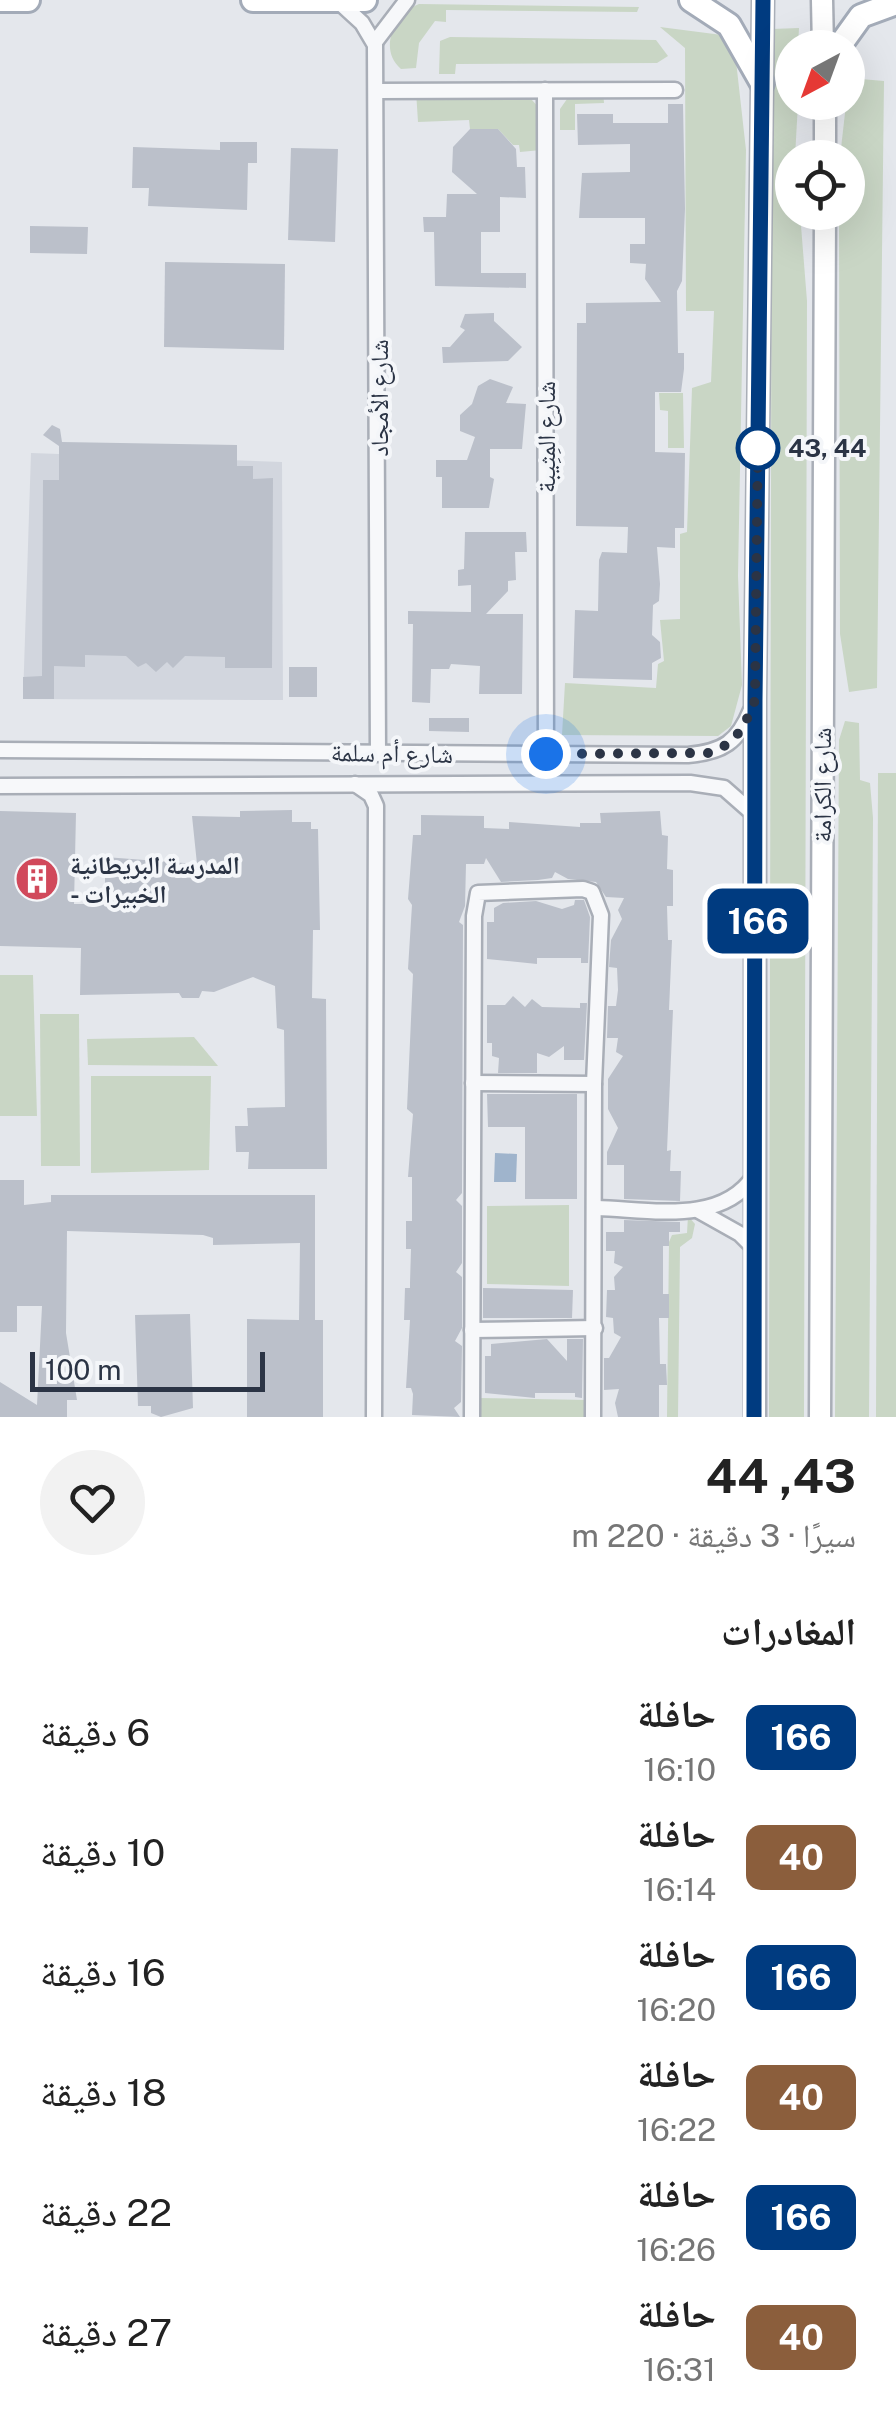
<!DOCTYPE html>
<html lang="ar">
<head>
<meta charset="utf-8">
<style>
	:root { --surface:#fff; --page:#f2f2f2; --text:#222; --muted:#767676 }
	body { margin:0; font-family:"Public Sans","Noto Naskh Arabic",sans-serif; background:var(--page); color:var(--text); direction:rtl; height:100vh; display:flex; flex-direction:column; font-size:38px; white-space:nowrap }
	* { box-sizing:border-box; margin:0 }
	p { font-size:32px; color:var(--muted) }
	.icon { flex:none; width:55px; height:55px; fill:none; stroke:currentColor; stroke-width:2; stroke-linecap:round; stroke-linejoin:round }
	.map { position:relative; height:1417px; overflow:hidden; direction:ltr }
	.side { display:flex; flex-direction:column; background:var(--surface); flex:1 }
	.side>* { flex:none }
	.badge { padding:0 20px; border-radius:15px; font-size:35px; line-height:65px }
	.needle { width:65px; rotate:221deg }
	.controls { position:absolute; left:775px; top:30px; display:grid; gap:20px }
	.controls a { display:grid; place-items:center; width:90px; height:90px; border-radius:50%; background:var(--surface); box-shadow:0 10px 40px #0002; font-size:50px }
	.scale { position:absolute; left:30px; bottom:25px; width:235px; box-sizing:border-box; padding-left:10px; border:5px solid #2b3445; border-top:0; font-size:28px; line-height:35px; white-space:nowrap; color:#2b3445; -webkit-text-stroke:8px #f4f6f9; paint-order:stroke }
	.you { position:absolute; width:50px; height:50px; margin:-25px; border:8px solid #fff; border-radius:50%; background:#1a73e8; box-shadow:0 0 0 15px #1a73e833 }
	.map>.badge { position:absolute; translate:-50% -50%; box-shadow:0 0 0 5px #fff }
	h2 { padding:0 40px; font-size:38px; line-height:90px }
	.round { display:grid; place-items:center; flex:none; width:105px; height:105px; border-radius:52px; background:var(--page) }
	.overview { display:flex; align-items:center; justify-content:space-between; height:170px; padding:0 40px }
	h1 { font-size:48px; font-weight:700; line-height:75px }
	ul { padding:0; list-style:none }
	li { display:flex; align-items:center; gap:30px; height:120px; padding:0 40px }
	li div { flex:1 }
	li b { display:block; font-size:38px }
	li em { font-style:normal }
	li .badge { min-width:110px; font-weight:700; text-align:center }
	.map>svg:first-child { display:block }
</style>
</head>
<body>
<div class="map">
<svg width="896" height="1417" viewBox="0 0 896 1417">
	<rect width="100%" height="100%" fill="#e4e7ec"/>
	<!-- built -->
	<polygon fill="#d2d6de" points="31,453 282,462 283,700 23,699"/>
	<!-- green -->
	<g fill="#c9d6c5">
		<path d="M419 4 639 7 637 12 446 10V22L435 21 419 43 416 68 401 69C377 48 396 13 419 4Z"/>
		<polygon points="660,27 722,35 736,61 746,150 738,576 742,685 731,726 718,736 562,735 565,683 656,688 658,664 664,661 660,620 680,619 680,534 687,532 692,388 711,382 714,311 686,311 685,48"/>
		<polygon points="799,28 798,47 792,48 792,102 798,103 792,212 800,213 807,301 804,1417 769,1417 772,29"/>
		<polygon points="450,37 656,40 668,56 657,63 456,64 455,74 439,74 440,41"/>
		<polygon points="849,78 884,81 877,688 849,692 840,634 839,213 848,212 848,158 840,157"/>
		<polygon points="603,90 604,103 575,104 575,130 560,130 560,109 572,92"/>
		<polygon points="416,91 524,91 540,109 541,150 520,152 519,145 513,145 498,129 470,129 469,120 418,122"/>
		<polygon points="659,393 683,393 684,448 668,448 668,411 660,410"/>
		<polygon points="845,721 859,723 860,780 870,783 873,818 869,1417 835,1417 839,740"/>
		<polygon points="878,773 896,773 896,1417 876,1417"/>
		<polygon points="0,975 33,975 37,1116 0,1116"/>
		<polygon points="40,1014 79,1014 80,1166 41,1166"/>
		<polygon points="194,1037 218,1066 88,1065 87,1039"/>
		<polygon points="91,1076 211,1076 209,1170 91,1173"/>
		<polygon points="569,1205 569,1286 487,1284 487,1206"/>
		<polygon points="688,1216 695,1224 692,1238 680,1247 678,1417 667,1417 669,1242 672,1235 687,1233"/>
		<polygon points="478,1398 587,1400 587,1417 478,1417"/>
	</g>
	<!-- water -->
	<polygon fill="#9fb4cc" points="495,1153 517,1154 516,1182 494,1182"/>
	<!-- building -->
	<g fill="#bbc0ca">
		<polygon points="668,104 683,104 685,209 682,281 677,291 678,353 684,353 684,369 681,392 655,392 655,452 685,453 684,528 675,528 675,548 657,547 660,584 659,601 653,605 652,635 660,642 661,658 652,663 652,680 573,678 575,610 598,611 599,560 602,552 627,553 628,527 576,526 577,323 586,323 586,303 661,302 645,279 646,264 630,263 630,244 645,244 645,218 579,218 582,173 630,172 630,144 578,145 577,114 613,114 613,123 668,123"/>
		<polygon points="470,129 498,129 516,149 517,167 525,167 526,198 500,197 500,232 481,232 481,273 526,273 526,288 435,286 434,232 424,232 423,217 446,217 447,194 477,194 452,172 453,147"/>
		<polygon points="220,142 257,142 257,163 248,163 247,210 148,206 149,188 132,188 133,147 220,150"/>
		<polygon points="291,148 338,149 335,242 288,240"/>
		<polygon points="30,226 88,227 87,254 30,253"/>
		<polygon points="165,262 285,264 284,350 164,347"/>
		<polygon points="494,313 494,321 522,347 508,361 443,363 442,347 450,347 465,330 460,327 465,314"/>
		<polygon points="490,379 513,387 506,403 526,404 522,449 490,449 490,477 494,479 489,508 442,508 442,477 436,477 436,460 467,460 475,437 460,431 460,415 472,404 478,386"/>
		<polygon points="52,425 60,429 62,442 237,445 237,466 253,466 253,479 273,478 272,668 225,668 225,657 185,656 173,668 167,662 156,672 146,663 138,667 126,656 85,655 85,667 54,666 54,699 23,699 23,677 42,676 43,480 59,480 59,446 43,435"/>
		<polygon points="465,532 526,532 527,552 515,552 516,580 508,581 508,591 486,614 523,614 522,694 479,694 480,666 451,664 449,669 431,669 430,703 412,702 413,624 408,624 408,611 471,612 471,585 458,586 458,570 464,569"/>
		<rect x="289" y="667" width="28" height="30"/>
		<polygon points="429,718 469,718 469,732 429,731"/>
		<polygon points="292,810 292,822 311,822 311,829 318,829 320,930 313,930 312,998 326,999 327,1169 248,1169 249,1152 236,1152 235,1126 248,1126 247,1108 285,1107 284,1030 277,1028 275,986 253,977 214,992 202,991 199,998 182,998 179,993 80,995 81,948 0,946 0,811 76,813 74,904 105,904 105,857 197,864 192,816 240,817 240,811"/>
		<polygon points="660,811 662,835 668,836 667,869 673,870 673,906 667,906 668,940 672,940 669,1010 673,1010 667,1151 671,1150 670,1171 681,1171 680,1201 624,1199 624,1165 607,1165 607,1152 618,1128 608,1109 608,1079 623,1056 616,1052 618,1038 607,1038 608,1006 616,1006 618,990 617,968 609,967 611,940 622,919 618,910 624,898 606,897 596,882 568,879 555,872 552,878 538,880 501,882 486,858 484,864 466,864 465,906 459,922 463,925 462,1193 456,1200 462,1206 462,1263 456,1272 462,1277 462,1328 455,1341 462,1346 461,1402 454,1408 460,1417 412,1415 413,1394 411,1388 406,1388 410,1320 404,1320 405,1288 410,1288 410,1283 411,1249 406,1249 406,1221 412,1221 412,1177 408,1177 413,1114 407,1109 413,974 408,969 412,905 408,899 413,835 421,835 421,815 484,816 484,828 509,829 509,822 580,827 580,823 601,823 600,813"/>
		<polygon points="575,900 584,900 590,917 588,963 581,963 581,958 537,958 537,964 487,959 487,922 494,922 494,908 503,903 536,901 562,909 574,905"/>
		<polygon points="513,996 525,1007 532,999 542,1007 580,1008 580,1003 587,1003 584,1060 564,1060 564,1046 549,1057 537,1053 537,1073 498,1073 499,1058 492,1056 492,1043 487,1043 487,1005 505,1005"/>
		<polygon points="487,1094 577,1094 577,1199 525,1199 525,1127 488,1127"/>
		<polygon points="0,1180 24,1180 24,1205 51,1202 51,1195 315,1195 315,1320 323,1320 323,1417 247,1417 247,1319 299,1320 300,1243 213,1245 213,1238 203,1235 67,1231 66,1333 77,1400 67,1400 67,1417 0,1417 0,1382 37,1405 42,1306 17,1306 17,1332 0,1332"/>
		<polygon points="624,1220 680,1222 680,1232 669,1232 669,1246 663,1246 663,1294 669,1294 669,1318 659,1318 660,1364 666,1364 667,1385 659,1385 659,1417 618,1417 615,1403 619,1389 604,1390 604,1358 609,1358 621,1337 614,1333 613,1318 606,1317 607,1290 615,1290 614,1277 623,1267 614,1263 615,1251 606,1251 606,1232 624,1232"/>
		<polygon points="483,1288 573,1290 572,1318 483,1318"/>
		<polygon points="190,1314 193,1408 161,1417 151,1413 151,1406 138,1406 135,1315"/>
		<polygon points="547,1339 567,1361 567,1339 583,1339 582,1398 575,1397 575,1393 535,1393 535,1398 485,1393 485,1356 491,1356 491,1344"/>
	</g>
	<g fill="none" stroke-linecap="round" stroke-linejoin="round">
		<defs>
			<g id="minor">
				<polyline points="338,1 362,23 375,45 378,754"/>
				<polyline points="375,42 407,0"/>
				<polyline points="545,90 546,783"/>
				<polyline points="376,91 675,90"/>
				<path d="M0 750 688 755C723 752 738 742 751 710"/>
				<polyline points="355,784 371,795 376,806 374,1417"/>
				<polyline points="0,786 690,783 724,788 757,817"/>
				<polyline points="473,1083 594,1084"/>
				<path d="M597 1208C648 1209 721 1226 754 1176"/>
				<polyline points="699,1211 740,1234 756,1250"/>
				<polyline points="472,1330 595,1328"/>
				<polyline points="472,1417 474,916 478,893 583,889 592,892 601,915 594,1084 593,1417"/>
			</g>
			<g id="secondary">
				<polyline points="822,0 823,48"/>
				<polyline points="825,158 825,102"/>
				<polyline points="755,1417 755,700 763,0"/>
				<polyline points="820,1417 825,212"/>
			</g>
			<g id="primary">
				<polyline points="0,0 28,0"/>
				<polyline points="253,0 365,0"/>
				<polyline points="691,0 729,25 762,83"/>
				<polyline points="838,48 861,16 896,3"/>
			</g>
		</defs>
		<!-- minor casing -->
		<use href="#minor" stroke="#a9aeb7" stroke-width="19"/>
		<!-- secondary casing -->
		<use href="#secondary" stroke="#a9aeb7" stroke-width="25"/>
		<!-- primary casing -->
		<use href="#primary" stroke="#a3abb8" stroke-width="28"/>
		<!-- minor -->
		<use href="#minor" stroke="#f7f8fa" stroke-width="14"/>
		<!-- secondary -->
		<use href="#secondary" stroke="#fff" stroke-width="20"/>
		<!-- primary -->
		<use href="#primary" stroke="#fff" stroke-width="22"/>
	</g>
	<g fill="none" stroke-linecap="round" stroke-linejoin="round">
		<defs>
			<polyline id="line" points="754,1417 755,700 763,0"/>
		</defs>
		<!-- line casing -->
		<use href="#line" stroke="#fff" stroke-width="22"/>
		<!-- line -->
		<use href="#line" stroke="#003b80" stroke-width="15"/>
		<!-- walk -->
		<path stroke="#2b3445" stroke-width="10" stroke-dasharray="0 18" d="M546 754 708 753C737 744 744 727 755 700L758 430V448"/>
	</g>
	<!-- icons -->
	<defs>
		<symbol id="building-disc" viewBox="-11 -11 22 22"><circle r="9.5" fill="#d1495b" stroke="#f4f6f9"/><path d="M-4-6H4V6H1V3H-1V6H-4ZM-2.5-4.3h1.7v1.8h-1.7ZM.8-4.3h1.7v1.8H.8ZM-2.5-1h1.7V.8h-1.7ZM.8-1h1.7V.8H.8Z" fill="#fff"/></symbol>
	</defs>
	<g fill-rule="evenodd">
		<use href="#building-disc" x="12" y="854" width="50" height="50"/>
	</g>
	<!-- markers -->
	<circle fill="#fff" stroke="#003b80" stroke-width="5" cx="758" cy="448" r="20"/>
	<g text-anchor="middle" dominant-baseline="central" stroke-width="8" stroke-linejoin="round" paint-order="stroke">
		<!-- street labels -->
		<g font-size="25" fill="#2b3445" stroke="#f4f6f9">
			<text transform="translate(379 398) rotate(-90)">شارع الأمجاد</text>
			<text transform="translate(546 437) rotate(-90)">شارع المِثِيبة</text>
			<text transform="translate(392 753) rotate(1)">شارع أم سلمة</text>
			<text transform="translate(822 785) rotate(-90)">شارع الكرامة</text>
		</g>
		<!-- stop labels -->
		<g font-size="25" font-weight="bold" fill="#2b3445" stroke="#f4f6f9" text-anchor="start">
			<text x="788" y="448">43, 44</text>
		</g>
		<!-- poi labels -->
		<g font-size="25" font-weight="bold" fill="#2b3445" stroke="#f4f6f9" text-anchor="start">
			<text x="70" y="865">المدرسة البريطانية<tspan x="70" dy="29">- الخبيرات</tspan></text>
		</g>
	</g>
</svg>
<div class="controls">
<a><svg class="needle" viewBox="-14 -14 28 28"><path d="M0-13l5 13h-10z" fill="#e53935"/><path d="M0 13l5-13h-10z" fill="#767676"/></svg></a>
<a><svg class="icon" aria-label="locate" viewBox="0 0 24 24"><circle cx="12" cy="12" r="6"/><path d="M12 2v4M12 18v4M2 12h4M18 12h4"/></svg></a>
</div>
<div class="scale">100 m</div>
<div class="you" style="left:546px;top:754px"></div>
<b class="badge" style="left:758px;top:921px;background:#003b80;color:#fff">166</b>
</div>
<section class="side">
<div class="overview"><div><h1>43, 44</h1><p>سيرًا · 3 دقيقة · 220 m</p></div><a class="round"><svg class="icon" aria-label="heart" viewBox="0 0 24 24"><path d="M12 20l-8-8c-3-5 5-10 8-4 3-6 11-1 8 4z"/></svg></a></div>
<h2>المغادرات</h2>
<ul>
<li><span class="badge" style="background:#003b80;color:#fff">166</span><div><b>حافلة</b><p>16:10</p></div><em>6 دقيقة</em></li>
<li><span class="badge" style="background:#8b5e3c;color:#fff">40</span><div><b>حافلة</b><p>16:14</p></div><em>10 دقيقة</em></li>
<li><span class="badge" style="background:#003b80;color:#fff">166</span><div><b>حافلة</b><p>16:20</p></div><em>16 دقيقة</em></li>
<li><span class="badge" style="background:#8b5e3c;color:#fff">40</span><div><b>حافلة</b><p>16:22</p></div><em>18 دقيقة</em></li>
<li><span class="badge" style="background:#003b80;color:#fff">166</span><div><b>حافلة</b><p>16:26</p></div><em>22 دقيقة</em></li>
<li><span class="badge" style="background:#8b5e3c;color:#fff">40</span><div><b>حافلة</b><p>16:31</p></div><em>27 دقيقة</em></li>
</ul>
</section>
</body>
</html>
